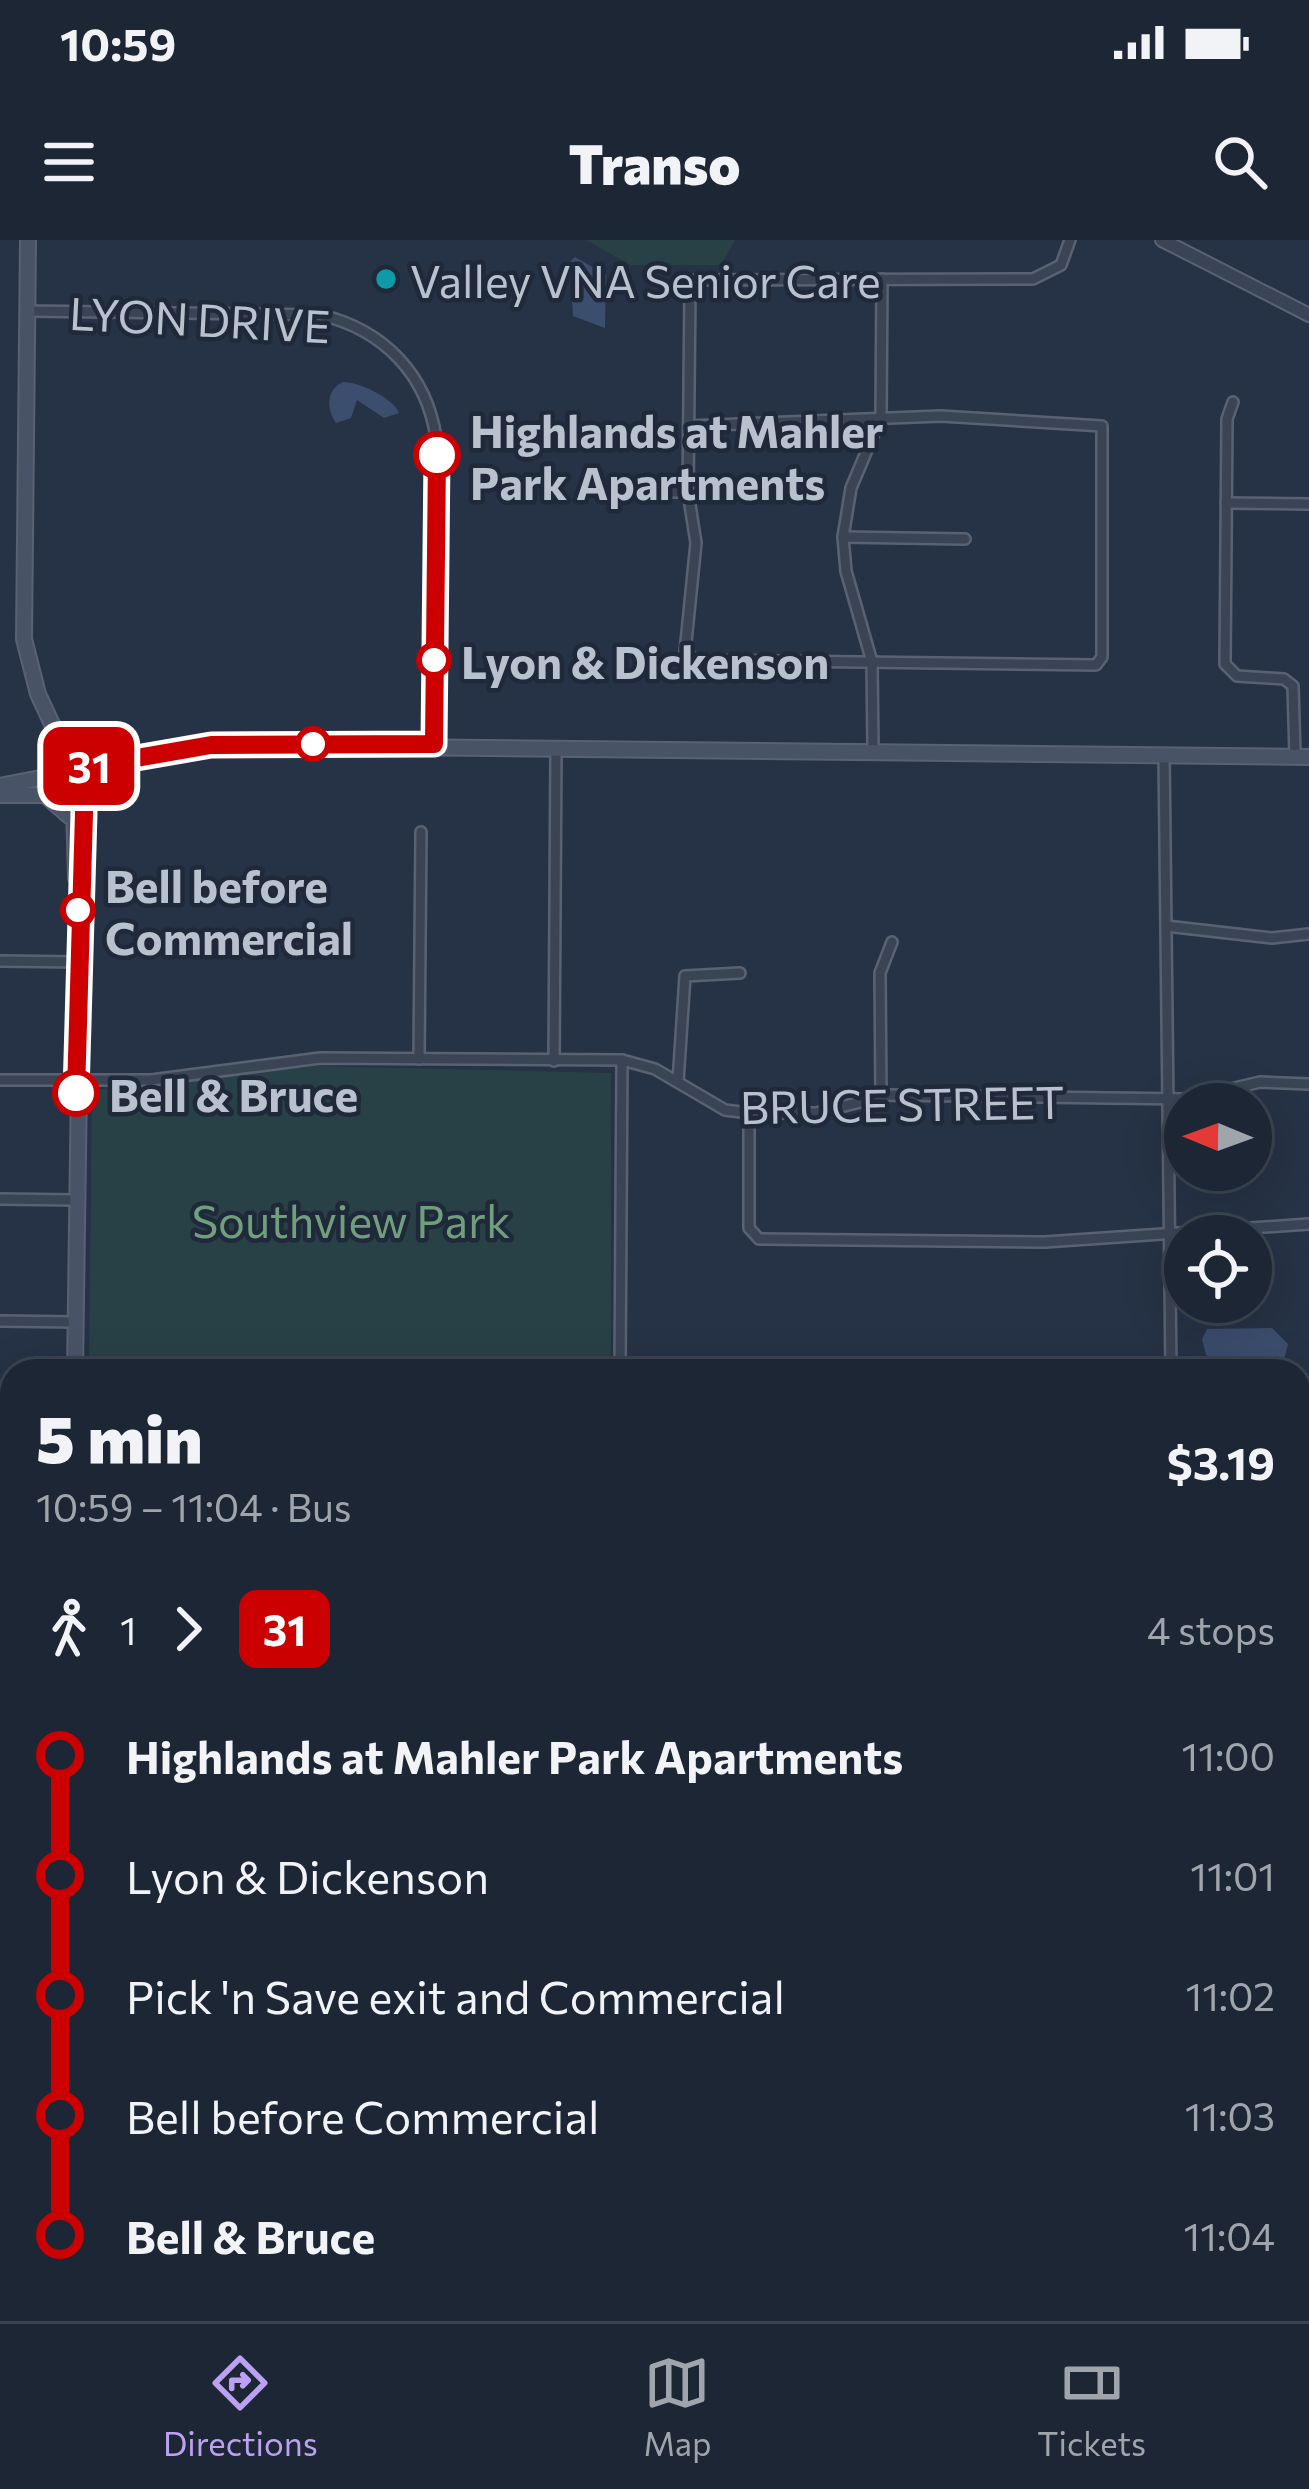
<!DOCTYPE html>
<html lang="en">
<head>
<meta charset="utf-8">
<style>
	:root { --surface:#1c2634; --page:#252e3c; --text:#f1f3f6; --muted:#a0a5ac; --line:#3a434f; --accent:#bca0f2 }
	body { margin:0; font-family:Commissioner,sans-serif; background:var(--page); color:var(--text); height:100vh; display:flex; flex-direction:column; font-size:45px; white-space:nowrap }
	* { box-sizing:border-box; margin:0 }
	p { font-size:39px; color:var(--muted) }
	.icon { flex:none; width:66px; height:66px; fill:none; stroke:currentColor; stroke-width:2; stroke-linecap:round; stroke-linejoin:round }
	.map { position:relative; flex:1; overflow:hidden }
	.sheet { position:absolute; left:0px; top:1119px; width:1311px; height:963px; display:flex; flex-direction:column; background:var(--surface); border-radius:36px 36px 0 0; box-shadow:0 12px 48px #0002,0 0 0 3px var(--line) }
	.sheet>* { flex:none }
	.badge { padding:0 24px; border-radius:18px; font-size:42px; line-height:78px }
	.needle { width:78px; rotate:271deg }
	.buttons { position:absolute; left:1164px; top:843px; display:grid; gap:24px }
	.buttons a { display:grid; place-items:center; width:108px; height:108px; border-radius:50%; background:var(--surface); box-shadow:0 12px 48px #0002,0 0 0 3px var(--line); font-size:60px }
	.map>.badge { position:absolute; translate:-50% -50%; box-shadow:0 0 0 6px #fff }
	.legs { display:flex; align-items:center; gap:18px; height:132px; padding:0 36px; font-size:39px }
	.legs p { margin-inline-start:auto }
	.head { display:flex; align-items:center; justify-content:space-between; height:204px; padding:0 36px }
	h1 { font-size:66px; font-weight:800; line-height:90px }
	ul { padding:0 36px; list-style:none }
	li { display:flex; align-items:center; gap:42px; height:120px; font-size:45px }
	li i { display:grid; place-items:center; width:18px; height:100%; margin:0 15px; background:currentColor }
	li i::after { content:''; width:30px; height:30px; margin:-15px; border:9px solid; border-radius:50%; background:var(--surface) }
	li p { margin-inline-start:auto }
	li:first-child i { background:linear-gradient(#0000 50%,currentColor 0) }
	li:last-child i { background:linear-gradient(currentColor 50%,#0000 0) }
	.status { display:flex; justify-content:space-between; align-items:center; height:84px; padding:0 60px; background:var(--surface); direction:ltr }
	.status svg { height:33px; fill:currentColor }
	header { display:flex; justify-content:space-between; align-items:center; height:156px; padding:0 36px; background:var(--surface); font-size:54px; font-weight:800 }
	.tabs { display:flex; justify-content:space-around; align-items:center; height:168px; border-top:3px solid var(--line); background:var(--surface); font-size:33px; color:var(--muted) }
	.tabs a { display:grid; justify-items:center; gap:6px }
	.tabs .current { color:var(--accent) }
	.map>svg:first-child { display:block }
</style>
</head>
<body>
<div class="status"><b>10:59</b><svg viewBox="0 0 49 12"><path d="M0 12V9h3v3zM5 12V6h3v6zM10 12V3h3v9zM15 12V0h3v12zM26 1h20v11H26zM47 4h2v5h-2z"/></svg></div>
<header><svg class="icon" aria-label="menu" viewBox="0 0 24 24"><path d="M4 6h16M4 12h16M4 18h16"/></svg>Transo<svg class="icon" aria-label="search" viewBox="0 0 24 24"><circle cx="10" cy="10" r="6"/><path d="M15 15l6 6"/></svg></header>
<div class="map">
<svg width="1309" height="2081" viewBox="0 0 1309 2081">
	<rect width="100%" height="100%" fill="#263245"/>
	<!-- green -->
	<g fill="#284146">
		<polygon points="586,0 735,0 721,25 630,25"/>
		<polygon points="315,826 611,833 611,1131 89,1131 92,850"/>
	</g>
	<!-- water -->
	<g fill="#3c4e6e">
		<polygon points="575,17 606,35 605,88 573,76 570,22"/>
		<path d="M343 142C360 142 393 158 399 173L384 178 357 160 351 178 336 183C327 170 325 150 343 142Z"/>
		<polygon points="1272,1088 1288,1104 1281,1131 1249,1131 1206,1115 1202,1099 1207,1089"/>
	</g>
	<g fill="none" stroke-linecap="round" stroke-linejoin="round">
		<defs>
			<g id="minor">
				<path d="M27 71 321 75C384 90 427 135 436 198L434 504"/>
				<polyline points="1233,162 1227,179 1225,424 1237,436 1284,439 1293,446 1295,516"/>
				<polyline points="689,186 941,176 1102,186 1102,417 1096,425 696,420 685,412 696,303 688,252 690,48 695,40 1033,39 1061,25 1070,0"/>
				<polyline points="625,252 688,252"/>
				<polyline points="1226,263 1309,264"/>
				<polyline points="843,297 965,299"/>
				<polyline points="873,510 872,422 846,331 843,297 851,248 881,177 882,39"/>
				<polyline points="1164,514 1171,1131"/>
				<polyline points="1166,686 1272,698 1309,694"/>
				<polyline points="0,721 78,722"/>
				<polyline points="419,819 421,592"/>
				<polyline points="554,821 556,508"/>
				<polyline points="0,840 151,840 320,818 622,820 655,829 725,870 749,873 816,873 889,855 1188,859 1260,842 1309,844"/>
				<polyline points="678,842 685,736 740,733"/>
				<polyline points="881,857 880,733 892,702"/>
				<polyline points="749,873 749,988 759,999 1045,1002 1309,984"/>
				<polyline points="0,959 76,960"/>
				<polyline points="0,1081 75,1082"/>
				<polyline points="620,1131 622,820"/>
				<polyline points="774,1131 1029,1130"/>
				<polyline points="1299,1274 1309,1275"/>
				<polyline points="1309,1440 1309,1537"/>
				<polyline points="1299,1742 1309,1743"/>
				<polyline points="1299,1757 1309,1756"/>
				<polyline points="523,2070 523,2081"/>
				<polyline points="818,2070 818,2081"/>
			</g>
			<g id="tertiary">
				<polyline points="1162,0 1309,75"/>
				<polyline points="0,1207 12,1207"/>
				<polyline points="0,1591 12,1592"/>
			</g>
			<g id="secondary">
				<polyline points="28,0 24,399 38,454 83,551 75,1131"/>
				<polyline points="73,529 76,638"/>
				<polyline points="0,546 211,505 1309,517"/>
				<polyline points="0,555 45,555 69,576"/>
				<polyline points="157,2070 159,2081"/>
			</g>
		</defs>
		<!-- minor casing -->
		<use href="#minor" stroke="#596272" stroke-width="14"/>
		<!-- tertiary casing -->
		<use href="#tertiary" stroke="#596272" stroke-width="16"/>
		<!-- secondary casing -->
		<use href="#secondary" stroke="#596272" stroke-width="18"/>
		<!-- minor -->
		<use href="#minor" stroke="#3b4454" stroke-width="9"/>
		<!-- tertiary -->
		<use href="#tertiary" stroke="#3b4454" stroke-width="12"/>
		<!-- secondary -->
		<use href="#secondary" stroke="#495367" stroke-width="14"/>
		<defs>
			<polyline id="rail" points="669,2070 669,2081"/>
		</defs>
		<!-- rail casing -->
		<use href="#rail" stroke="#5d687b" stroke-width="8"/>
		<!-- rail -->
		<use href="#rail" stroke="#1f293a" stroke-width="3" stroke-dasharray="9" stroke-linecap="butt"/>
	</g>
	<g fill="none" stroke-linecap="round" stroke-linejoin="round">
		<defs>
			<polyline id="line-1" points="76,853 84,573 83,551 73,529 211,505 434,504 437,215"/>
		</defs>
		<!-- line-1 casing -->
		<use href="#line-1" stroke="#fff" stroke-width="27"/>
		<!-- line-1 -->
		<use href="#line-1" stroke="#c00" stroke-width="18"/>
	</g>
	<!-- markers -->
	<circle fill="#0f9aa8" stroke="#1f293a" stroke-width="4.5" cx="386" cy="39" r="12"/>
	<g fill="#fff" stroke="#c00" stroke-width="6">
		<circle cx="437" cy="215" r="21"/>
		<circle cx="434" cy="420" r="15"/>
		<circle cx="313" cy="504" r="15"/>
		<circle cx="78" cy="670" r="15"/>
		<circle cx="76" cy="853" r="21"/>
	</g>
	<g text-anchor="middle" dominant-baseline="central" stroke-width="9" stroke-linejoin="round" paint-order="stroke">
		<!-- poi labels -->
		<g font-size="45" fill="#b9c0ce" stroke="#1f293a" text-anchor="start">
			<text x="410" y="39">Valley VNA Senior Care</text>
		</g>
		<!-- street labels -->
		<g font-size="45" fill="#b9c0ce" stroke="#1f293a">
			<text transform="translate(200 78) rotate(3)">LYON DRIVE</text>
			<text transform="translate(902 863) rotate(-1)">BRUCE STREET</text>
		</g>
		<!-- stop labels -->
		<g font-size="45" font-weight="bold" fill="#b9c0ce" stroke="#1f293a" text-anchor="start">
			<text x="470" y="189">Highlands at Mahler<tspan x="470" dy="52">Park Apartments</tspan></text>
			<text x="461" y="420">Lyon &amp; Dickenson</text>
			<text x="105" y="644">Bell before<tspan x="105" dy="52">Commercial</tspan></text>
			<text x="109" y="853">Bell &amp; Bruce</text>
		</g>
		<!-- park labels -->
		<g font-size="45" fill="#6f9f7c" stroke="#1f293a">
			<text x="351" y="979">Southview Park</text>
		</g>
	</g>
</svg>
<div class="buttons">
<a><svg class="needle" viewBox="-14 -14 28 28"><path d="M0-13l5 13h-10z" fill="#e53935"/><path d="M0 13l5-13h-10z" fill="#a0a5ac"/></svg></a>
<a><svg class="icon" aria-label="locate" viewBox="0 0 24 24"><circle cx="12" cy="12" r="6"/><path d="M12 2v4M12 18v4M2 12h4M18 12h4"/></svg></a>
</div>
<b class="badge" style="left:89px;top:526px;background:#c00;color:#fff">31</b>
<section class="sheet">
<div class="head"><div><h1>5 min</h1><p>10:59 – 11:04 · Bus</p></div><b>$3.19</b></div>
<div class="legs"><svg class="icon" aria-label="walk" viewBox="0 0 24 24"><circle cx="13" cy="4" r="2"/><path d="M13 8l-2 6 4 7M11 14l-3 7M7 12l3-4h3l4 4"/></svg>1<svg class="icon" aria-label="forward" viewBox="0 0 24 24"><path d="M9 5l7 7-7 7"/></svg><b class="badge" style="background:#c00;color:#fff">31</b><p>4 stops</p></div>
<ul>
<li><i style="color:#c00"></i><b>Highlands at Mahler Park Apartments</b><p>11:00</p></li>
<li><i style="color:#c00"></i><span>Lyon &amp; Dickenson</span><p>11:01</p></li>
<li><i style="color:#c00"></i><span>Pick 'n Save exit and Commercial</span><p>11:02</p></li>
<li><i style="color:#c00"></i><span>Bell before Commercial</span><p>11:03</p></li>
<li><i style="color:#c00"></i><b>Bell &amp; Bruce</b><p>11:04</p></li>
</ul>
</section>
</div>
<nav class="tabs">
<a class="current"><svg class="icon" aria-label="directions" viewBox="0 0 24 24"><path d="M12 3l9 9-9 9-9-9zM9 14v-3h6M13 9l2 2-2 2"/></svg>Directions</a>
<a><svg class="icon" aria-label="map" viewBox="0 0 24 24"><path d="M3 6l6-2 6 2 6-2v14l-6 2-6-2-6 2zM9 4v14M15 6v14"/></svg>Map</a>
<a><svg class="icon" aria-label="tickets" viewBox="0 0 24 24"><path d="M3 7h18v10H3zM15 7v10"/></svg>Tickets</a>
</nav>
</body>
</html>
